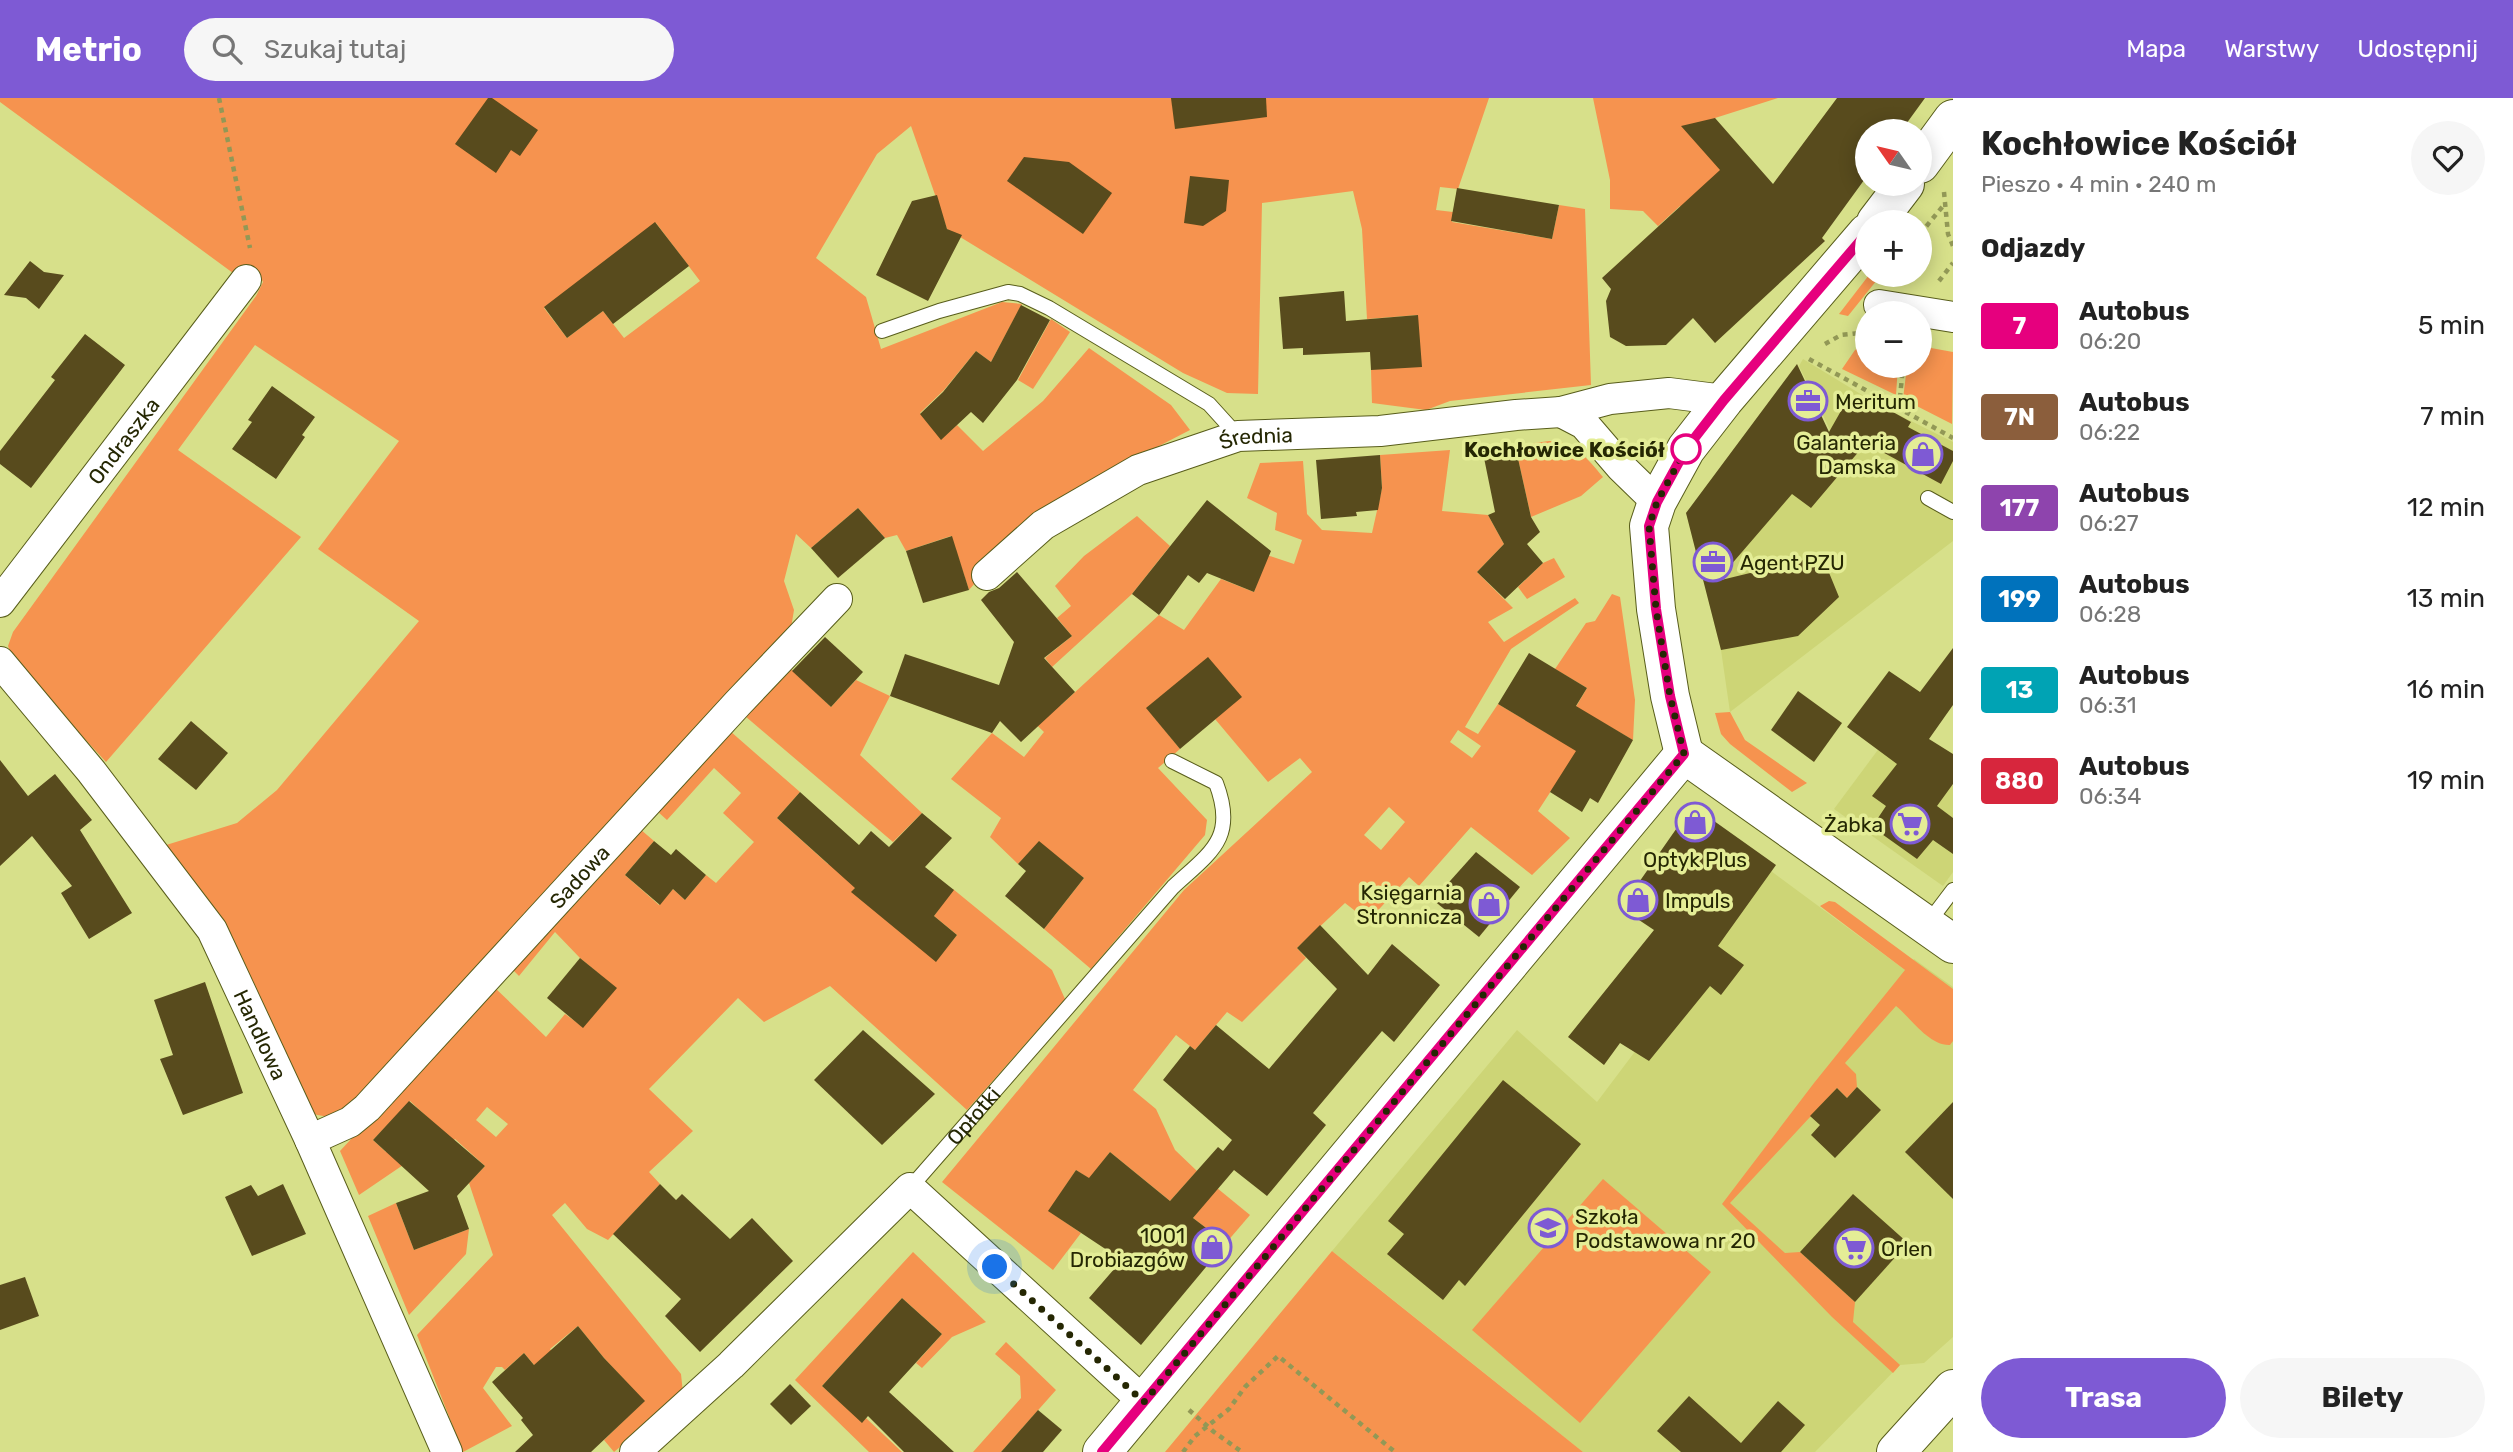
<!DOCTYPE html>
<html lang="pl">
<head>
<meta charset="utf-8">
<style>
	:root { --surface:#fff; --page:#f6f6f6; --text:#222; --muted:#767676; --accent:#7e5ad4 }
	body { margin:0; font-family:Rubik,sans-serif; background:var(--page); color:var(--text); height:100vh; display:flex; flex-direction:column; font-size:26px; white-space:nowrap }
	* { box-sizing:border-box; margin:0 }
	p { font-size:23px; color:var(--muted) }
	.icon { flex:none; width:38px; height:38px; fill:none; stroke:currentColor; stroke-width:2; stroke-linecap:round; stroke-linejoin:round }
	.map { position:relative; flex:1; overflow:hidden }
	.sheet { display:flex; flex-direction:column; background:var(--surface); width:560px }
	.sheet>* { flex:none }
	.badge { padding:0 14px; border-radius:5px; font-size:24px; line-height:46px }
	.needle { width:46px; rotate:304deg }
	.fabs { position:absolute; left:1855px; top:21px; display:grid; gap:14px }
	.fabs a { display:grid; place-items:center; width:77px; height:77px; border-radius:50%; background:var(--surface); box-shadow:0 4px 18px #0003; font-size:35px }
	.you { position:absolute; width:35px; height:35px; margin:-18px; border:5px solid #fff; border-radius:50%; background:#1a73e8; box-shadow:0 0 0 10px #1a73e833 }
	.map>.badge { position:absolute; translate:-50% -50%; box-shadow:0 0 0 4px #fff }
	h2 { padding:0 28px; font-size:26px; line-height:63px }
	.round { display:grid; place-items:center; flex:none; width:74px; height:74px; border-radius:37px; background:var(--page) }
	.overview { display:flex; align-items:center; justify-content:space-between; height:119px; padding:0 28px }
	h1 { font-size:33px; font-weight:700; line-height:52px }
	.action { display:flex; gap:14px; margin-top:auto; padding:14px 28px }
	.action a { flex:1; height:80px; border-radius:42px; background:var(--accent); color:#fff; font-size:28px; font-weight:700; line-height:80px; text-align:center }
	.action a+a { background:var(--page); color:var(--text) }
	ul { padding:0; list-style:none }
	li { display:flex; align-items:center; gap:21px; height:91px; padding:0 28px }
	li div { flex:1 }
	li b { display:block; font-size:26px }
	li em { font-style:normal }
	li .badge { min-width:77px; font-weight:700; text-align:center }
	header { display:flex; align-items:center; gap:42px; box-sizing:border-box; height:98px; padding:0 35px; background:var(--accent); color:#fff }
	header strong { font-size:33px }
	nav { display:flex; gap:38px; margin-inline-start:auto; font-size:24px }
	.search { width:490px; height:63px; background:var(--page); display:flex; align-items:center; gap:18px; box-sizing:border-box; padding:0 24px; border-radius:38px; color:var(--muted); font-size:26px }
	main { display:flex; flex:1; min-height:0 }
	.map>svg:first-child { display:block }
</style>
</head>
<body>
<header>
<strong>Metrio</strong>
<div class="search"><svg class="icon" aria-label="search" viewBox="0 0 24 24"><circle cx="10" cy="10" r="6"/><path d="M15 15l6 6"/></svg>Szukaj tutaj</div>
<nav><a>Mapa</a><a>Warstwy</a><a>Udostępnij</a></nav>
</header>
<main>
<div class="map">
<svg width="1953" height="1354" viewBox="0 0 1953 1354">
	<rect width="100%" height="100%" fill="#d7e08a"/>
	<!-- built -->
	<g fill="#cdd576">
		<polygon points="1803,261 1877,306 1953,344 1953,443 1730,614 1721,552 1686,414 1728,439 1834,340 1799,268"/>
		<polygon points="1886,641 1953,688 1953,774 1943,788 1834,711"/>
		<polygon points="1771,773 1905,872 1914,861 1953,889 1953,1239 1924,1265 1900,1267 1815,1354 1583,1354 1332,1153 1517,932 1597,1004"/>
	</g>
	<!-- green -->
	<g fill="#f6934f" fill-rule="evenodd">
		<path d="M0 0H1489L1458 91 1440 89 1436 112 1453 114 1452 124 1552 141 1559 107 1585 111 1591 287 1450 303 1426 312 1372 305 1371 272 1418 217 1367 221 1362 131 1353 93 1262 105 1258 296 1227 295 1183 275 947 131 911 28 877 56 816 160 866 199 881 251 1002 204 1022 206 991 264 976 253 944 292 920 315 941 341 957 327 983 353 1043 303 1089 250 1171 307 1190 332 1132 362 1017 436 969 492 951 438 906 453 897 437 885 440 858 410 811 450 796 436 784 483 794 512 791 530 356 1001C341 1014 334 1022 314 1016L163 748 237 725 277 692 419 523 318 451 399 343 255 247 178 352 301 439 106 664 14 564 8 548 13 534 256 198 263 184 255 169 233 175 0 4ZM656 125 700 183 624 240 603 213 567 240 544 210Z"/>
		<polygon points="1593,0 1778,0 1715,20 1741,95 1702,131 1680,108 1658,128 1643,113 1610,111 1610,82"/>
		<polygon points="1869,177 1881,177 1848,218 1839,216"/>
		<polygon points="1051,221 1070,234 1033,291 1018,282"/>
		<polygon points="1867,245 1867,268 1898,268 1896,297 1842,271 1855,252"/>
		<polygon points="1920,248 1953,254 1952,326 1903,301 1907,268 1920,268"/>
		<path d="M1549 343C1574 343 1588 361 1603 379L1581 398 1531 419 1517 356 1507 349Z"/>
		<path d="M1450 352 1442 413 1488 417 1504 446 1477 474 1513 510 1488 524 1504 544 1575 500 1579 505 1511 551 1465 629 1478 636 1498 606 1557 641 1587 590 1555 571 1586 525 1595 523 1612 496 1620 499 1635 602 1633 642 1593 619 1557 698 1551 693 1538 713 1570 740 1532 777 1471 729 1419 788 1409 779 1368 823 1345 805 1297 850 1306 860 1242 924 1227 914 1195 952 1176 937 1133 992 1156 1011 1175 1052 1197 1073 1170 1103 1110 1054 1100 1067 1109 1094 1076 1072 1049 1113 1081 1135 1053 1172 942 1084 1184 792 1312 674 1300 660 1268 684 1215 621 1147 610 1180 651 1158 670 1207 722 1205 737 1091 871 1044 831 1084 780 1039 744 1018 766 990 739 1001 720 951 681 992 635 1024 659 1044 634 1020 611 1061 607 1159 517 1184 532 1221 481 1254 494 1267 457 1294 466 1302 442 1275 432 1277 415 1247 400 1260 365 1303 363 1307 416 1322 432 1372 435 1382 390 1380 357ZM1458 632 1481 648 1472 660 1450 644ZM1389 709 1405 724 1381 752 1364 737Z"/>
		<polygon points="1137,418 1170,448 1132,496 1052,569 1045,560 1072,538 1057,520 1071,508 1055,488 1084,458"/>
		<polygon points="1554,460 1565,479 1527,501 1518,489 1543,465"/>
		<polygon points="789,569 831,609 856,582 890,598 860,657 922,715 893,744 745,618"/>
		<polygon points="1730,614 1745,642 1807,685 1792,694 1730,646 1721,636 1715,615"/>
		<path d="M730 633 800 694 777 720 828 766 831 763 873 768 852 794 936 863 957 837 934 818 953 791 1052 872 1065 901 967 1012 830 888 764 924 738 900 649 991 693 1033 649 1074 660 1086 608 1142 587 1131 565 1105 552 1117 681 1276 683 1295 614 1354 604 1342 644 1303 604 1260 578 1228 550 1251 564 1270 546 1281 524 1255 505 1272 502 1269H496L483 1290 512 1328 463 1354 417 1237 493 1157 469 1085 485 1068 455 1041 433 1065 440 1031 410 1003 373 1042 386 1054 392 1048 409 1063 359 1097 340 1053 493 888 546 939 565 916 583 929 616 890 580 860 555 834 519 878 511 870 640 731 654 743 625 777 659 807 673 791 685 802 706 777 716 785 754 744 723 715 741 695 714 670 667 722 657 713ZM487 1009 508 1026 496 1039 476 1022Z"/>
		<path d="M1829 803 1835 804 1953 891V943L1950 947C1929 948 1911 920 1896 908L1845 965 1856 976 1857 989 1847 1000 1837 990 1730 1105 1785 1155 1800 1154 1855 1204 1853 1224 1900 1267 1893 1275 1832 1219 1722 1106 1814 985 1905 872 1820 808Z"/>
		<polygon points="1603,1081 1711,1174 1580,1325 1472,1232"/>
		<polygon points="1217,1090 1250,1117 1226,1145 1193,1120"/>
		<polygon points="396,1105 414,1152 469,1131 466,1156 409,1217 368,1118"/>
		<polygon points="1332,1153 1364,1179 1583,1354 1165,1354"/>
		<polygon points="913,1154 986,1224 952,1239 922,1270 916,1265 942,1236 902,1200 822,1288 862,1324 866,1320 902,1354 869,1354 795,1282"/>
		<polygon points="1006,1244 1056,1292 1001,1354 973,1354 1021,1300 1020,1278 995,1256"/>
	</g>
	<!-- building -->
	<g fill="#584b1d">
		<polygon points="488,0 492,0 538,32 520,58 511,52 496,75 455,46"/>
		<polygon points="1171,0 1266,0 1267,19 1175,31"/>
		<polygon points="1837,0 1925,0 1901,33 1867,33 1867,78 1822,140 1825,143 1715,245 1693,220 1666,247 1626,248 1610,239 1606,203 1611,191 1602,180 1720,72 1681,28 1715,20 1773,86"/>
		<polygon points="1024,59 1069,64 1112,95 1083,136 1007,83"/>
		<polygon points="1190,78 1229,82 1226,113 1203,128 1184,125"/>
		<polygon points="1457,90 1559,107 1552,141 1451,123"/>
		<polygon points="937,97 947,131 962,137 928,203 876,177 912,103"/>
		<polygon points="655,124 689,168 613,226 603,213 567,240 544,209"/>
		<polygon points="30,163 44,174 64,177 39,211 26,200 4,197"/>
		<polygon points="1344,193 1346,223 1418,217 1422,269 1371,272 1370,254 1303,257 1303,250 1283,251 1279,199"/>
		<polygon points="1021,207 1050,222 1017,282 983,325 971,314 941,342 920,316 943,294 976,253 991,264"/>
		<polygon points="85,236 125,267 31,390 0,366 0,353 55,282 51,279"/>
		<polygon points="1797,266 1829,334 1850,297 1879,313 1882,308 1911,324 1908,329 1953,353 1953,363 1941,386 1866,345 1811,410 1792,396 1717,483 1812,460 1823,460 1839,499 1798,538 1721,552 1686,415"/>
		<polygon points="272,288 315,319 302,337 305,339 276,381 232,351 252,324 248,322"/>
		<polygon points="1507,349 1517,356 1531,419 1540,434 1527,446 1543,465 1505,501 1477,474 1504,446 1488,417 1495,414 1482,350"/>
		<polygon points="1380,357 1382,390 1378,412 1356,414 1357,418 1321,421 1316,362"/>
		<polygon points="1207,402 1271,453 1254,494 1207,475 1199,485 1188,477 1159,517 1132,496"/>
		<polygon points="858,410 885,440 838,480 811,450"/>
		<polygon points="952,438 969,492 923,505 906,453"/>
		<polygon points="1017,474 1072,538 1044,560 1075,594 1021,644 1000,623 992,635 890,598 905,556 999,587 1014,544 981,502 989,494 999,490"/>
		<polygon points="825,539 863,574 831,609 792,573"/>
		<polygon points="1953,550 1953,607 1929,641 1953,656 1953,686 1937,708 1953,720 1953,756 1933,742 1917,761 1872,729 1886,708 1872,698 1897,666 1847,629 1889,573 1920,594"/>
		<polygon points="1529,555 1587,590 1576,608 1633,642 1598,705 1590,700 1582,714 1550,694 1576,653 1498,606"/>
		<polygon points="1208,559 1242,599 1180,651 1146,610"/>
		<polygon points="1798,593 1842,625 1814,664 1771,632"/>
		<polygon points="191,623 228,655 196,692 158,661"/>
		<polygon points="0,662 28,698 55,676 92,722 80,732 132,815 89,841 61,795 72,788 32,738 0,768"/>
		<polygon points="800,694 859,747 871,733 889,749 922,715 952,740 925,769 954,792 934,818 957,837 936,864 851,794 855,790 777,720"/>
		<polygon points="1700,713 1776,767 1718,848 1744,867 1721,897 1710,888 1649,963 1620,945 1604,967 1568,939 1654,832 1621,810 1688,714"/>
		<polygon points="654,743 671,757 676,751 706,777 685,802 673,791 660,807 625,777"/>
		<polygon points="1039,743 1084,780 1044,831 1005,798 1026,773 1018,766"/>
		<polygon points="1476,754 1520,789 1479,839 1433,802"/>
		<polygon points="1320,827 1368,877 1392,846 1440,887 1394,944 1382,933 1313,1015 1326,1027 1267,1098 1234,1072 1193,1120 1226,1145 1141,1247 1089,1200 1122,1162 1048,1113 1076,1072 1089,1080 1110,1054 1170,1103 1218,1049 1223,1053 1232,1042 1163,982 1190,948 1195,952 1216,927 1269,971 1337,891 1297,850"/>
		<polygon points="580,860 617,890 583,930 547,900"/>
		<polygon points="205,884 243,995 183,1017 160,961 173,957 154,902"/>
		<polygon points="863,932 935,996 882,1047 814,982"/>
		<polygon points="1503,982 1581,1046 1465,1188 1459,1182 1443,1202 1387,1156 1404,1136 1388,1123"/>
		<polygon points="1857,989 1881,1012 1835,1060 1811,1037 1820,1027 1810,1018 1837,990 1847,1000"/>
		<polygon points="409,1003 485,1068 457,1098 469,1131 414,1152 396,1105 429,1093 373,1042"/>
		<polygon points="1953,1004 1953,1101 1905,1054"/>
		<polygon points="283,1086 306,1136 252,1158 225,1099 251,1087 258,1098"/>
		<polygon points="660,1086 676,1102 682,1096 730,1141 752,1120 793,1163 700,1254 665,1218 681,1201 613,1136"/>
		<polygon points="1853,1096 1908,1145 1855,1204 1800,1154"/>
		<polygon points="25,1179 39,1218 0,1232 0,1187"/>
		<polygon points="902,1200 942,1236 889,1294 954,1354 904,1354 868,1318 862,1325 822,1288"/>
		<polygon points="578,1228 604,1260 645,1303 591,1354 515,1354 533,1337 521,1322 523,1320 492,1284 524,1255 534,1267"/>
		<polygon points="790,1286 811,1308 791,1327 770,1306"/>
		<polygon points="1689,1298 1741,1345 1778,1303 1805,1327 1781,1354 1681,1354 1657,1333"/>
		<polygon points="1038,1312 1062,1332 1043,1354 1001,1354"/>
	</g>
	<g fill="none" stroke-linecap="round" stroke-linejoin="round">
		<defs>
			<g id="lane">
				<polyline points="882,233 939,213 1008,194 1020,196 1049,210 1209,306 1238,338"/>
				<polyline points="1928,400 1953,414"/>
				<polyline points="1928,825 1953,792"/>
				<path id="s1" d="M910 1090 1173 789C1211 754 1237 740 1216 685L1172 663"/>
			</g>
			<g id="street">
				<polyline points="1879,207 1953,219"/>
				<polyline points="1657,404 1621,369 1584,326 1561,314 1610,301 1669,295 1724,302"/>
				<path id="s2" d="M987 477 1043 427 1138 372 1238 338 1380 333 1516 317 1561 314"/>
				<path id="s3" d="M0 504 246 182"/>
				<path id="s4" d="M0 564 91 673 212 832 310 1042 447 1354"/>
				<path id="s5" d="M310 1042 350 1024 367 1010 738 605 837 501"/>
				<polyline points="635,1354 731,1267 910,1090 1144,1304"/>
			</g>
			<g id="secondary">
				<polyline points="1920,66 1953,21"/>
				<polyline points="1876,124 1905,86"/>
				<polyline points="1684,656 1670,598 1656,511 1649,428 1657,404 1686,351 1724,302 1867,135"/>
				<polyline points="1684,656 1953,846"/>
				<polyline points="1102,1354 1684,656"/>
				<polyline points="1896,1354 1953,1291"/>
			</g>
		</defs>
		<!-- lane casing -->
		<use href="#lane" stroke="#585d1b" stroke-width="16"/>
		<!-- street casing -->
		<use href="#street" stroke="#585d1b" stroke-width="32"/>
		<!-- secondary casing -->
		<use href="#secondary" stroke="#585d1b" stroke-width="40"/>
		<!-- path -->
		<g stroke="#929856" stroke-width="4.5" stroke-dasharray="5 5" stroke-linecap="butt">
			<polyline points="219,0 250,150"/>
			<polyline points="1944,94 1948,136 1953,148"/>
			<polyline points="1920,136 1943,108"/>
			<polyline points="1939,183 1953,165"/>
			<polyline points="1825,246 1841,237 1859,235"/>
			<polyline points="1809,261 1953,340"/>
			<polyline points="1899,310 1903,268"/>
			<polyline points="1189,1312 1214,1334 1242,1354"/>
			<polyline points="1183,1354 1195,1338 1229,1311 1245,1289 1278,1258 1395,1354"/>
		</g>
		<!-- lane -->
		<use href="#lane" stroke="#fff" stroke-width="14"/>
		<!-- street -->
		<use href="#street" stroke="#fff" stroke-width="30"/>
		<!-- secondary -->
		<use href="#secondary" stroke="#fff" stroke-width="38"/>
	</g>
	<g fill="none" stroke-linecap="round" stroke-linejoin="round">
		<defs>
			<polyline id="line" points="1102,1354 1684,656 1670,598 1656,511 1649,428 1657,404 1686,351 1724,302 1867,135"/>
		</defs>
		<!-- line casing -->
		<use href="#line" stroke="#fff" stroke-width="16"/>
		<!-- line -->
		<use href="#line" stroke="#e6007e" stroke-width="10"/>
		<!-- walk -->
		<polyline stroke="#252703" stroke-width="7" stroke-dasharray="0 12.6" points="995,1169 1144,1304 1684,656 1670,598 1656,511 1649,428 1657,404 1686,351"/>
	</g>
	<!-- icons -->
	<defs>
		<symbol id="office-ring" viewBox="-11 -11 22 22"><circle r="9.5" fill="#e4ed96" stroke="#7e5ad4" stroke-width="1.5"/><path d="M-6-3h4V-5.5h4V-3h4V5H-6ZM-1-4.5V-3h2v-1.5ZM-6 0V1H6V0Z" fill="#7e5ad4"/></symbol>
		<symbol id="shop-ring" viewBox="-11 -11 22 22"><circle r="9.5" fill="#e4ed96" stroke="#7e5ad4" stroke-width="1.5"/><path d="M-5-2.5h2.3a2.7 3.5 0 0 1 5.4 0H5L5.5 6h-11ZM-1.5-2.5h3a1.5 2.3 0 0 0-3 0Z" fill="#7e5ad4"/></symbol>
		<symbol id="supermarket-ring" viewBox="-11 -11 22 22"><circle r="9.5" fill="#e4ed96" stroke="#7e5ad4" stroke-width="1.5"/><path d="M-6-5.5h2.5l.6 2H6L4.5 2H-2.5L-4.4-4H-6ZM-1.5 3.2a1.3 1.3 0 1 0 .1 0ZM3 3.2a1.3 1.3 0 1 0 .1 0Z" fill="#7e5ad4"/></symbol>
		<symbol id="school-ring" viewBox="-11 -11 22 22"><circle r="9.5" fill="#e4ed96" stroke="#7e5ad4" stroke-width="1.5"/><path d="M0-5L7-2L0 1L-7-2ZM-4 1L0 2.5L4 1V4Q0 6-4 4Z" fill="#7e5ad4"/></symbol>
	</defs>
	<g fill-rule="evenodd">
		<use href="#office-ring" x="1786" y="281" width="44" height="44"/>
		<use href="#shop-ring" x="1901" y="334" width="44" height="44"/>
		<use href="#office-ring" x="1691" y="442" width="44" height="44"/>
		<use href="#shop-ring" x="1673" y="702" width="44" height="44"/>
		<use href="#supermarket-ring" x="1888" y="704" width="44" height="44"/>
		<use href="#shop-ring" x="1616" y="780" width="44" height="44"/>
		<use href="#shop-ring" x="1467" y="784" width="44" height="44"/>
		<use href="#school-ring" x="1526" y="1108" width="44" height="44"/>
		<use href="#shop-ring" x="1190" y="1127" width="44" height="44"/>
		<use href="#supermarket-ring" x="1832" y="1128" width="44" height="44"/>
	</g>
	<!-- markers -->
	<circle fill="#fff" stroke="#e6007e" stroke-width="3.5" cx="1686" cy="351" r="14"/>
	<g text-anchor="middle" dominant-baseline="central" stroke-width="7" stroke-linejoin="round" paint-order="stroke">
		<!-- poi labels -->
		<g font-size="21" fill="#252703" stroke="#e4ed96" text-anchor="start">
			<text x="1835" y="303">Meritum</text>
			<text x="1896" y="344" text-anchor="end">Galanteria<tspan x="1896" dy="24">Damska</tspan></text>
			<text x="1740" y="464">Agent PZU</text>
			<text x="1883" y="726" text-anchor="end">Żabka</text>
			<text x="1695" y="761" text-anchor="middle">Optyk Plus</text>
			<text x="1462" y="794" text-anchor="end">Księgarnia<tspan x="1462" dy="24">Stronnicza</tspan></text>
			<text x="1665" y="802">Impuls</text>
			<text x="1575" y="1118">Szkoła<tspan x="1575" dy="24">Podstawowa nr 20</tspan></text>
			<text x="1185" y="1137" text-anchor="end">1001<tspan x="1185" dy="24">Drobiazgów</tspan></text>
			<text x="1881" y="1150">Orlen</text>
		</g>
		<!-- street labels -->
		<g font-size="21" fill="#252703" stroke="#e4ed96">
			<text stroke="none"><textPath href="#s2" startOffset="308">Średnia</textPath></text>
			<text stroke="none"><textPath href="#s3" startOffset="203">Ondraszka</textPath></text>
			<text stroke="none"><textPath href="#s5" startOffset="380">Sadowa</textPath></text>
			<text stroke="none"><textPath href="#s4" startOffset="457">Handlowa</textPath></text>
			<text stroke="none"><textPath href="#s1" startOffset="96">Opłotki</textPath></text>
		</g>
		<!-- stop labels -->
		<g font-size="21" font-weight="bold" fill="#252703" stroke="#e4ed96" text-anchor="end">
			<text x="1665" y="351">Kochłowice Kościół</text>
		</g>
	</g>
</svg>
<div class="fabs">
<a><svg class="needle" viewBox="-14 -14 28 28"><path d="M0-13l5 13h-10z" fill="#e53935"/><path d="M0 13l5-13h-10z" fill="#767676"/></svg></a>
<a>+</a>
<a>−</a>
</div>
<div class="you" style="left:995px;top:1169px"></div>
</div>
<section class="sheet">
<div class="overview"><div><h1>Kochłowice Kościół</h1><p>Pieszo · 4 min · 240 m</p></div><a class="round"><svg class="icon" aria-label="heart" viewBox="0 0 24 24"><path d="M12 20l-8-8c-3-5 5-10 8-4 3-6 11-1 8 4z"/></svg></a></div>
<h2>Odjazdy</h2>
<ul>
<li><span class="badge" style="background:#e6007e;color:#fff">7</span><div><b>Autobus</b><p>06:20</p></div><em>5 min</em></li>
<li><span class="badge" style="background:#8b5e3c;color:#fff">7N</span><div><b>Autobus</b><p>06:22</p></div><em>7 min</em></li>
<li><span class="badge" style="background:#8e44ad;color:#fff">177</span><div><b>Autobus</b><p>06:27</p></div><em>12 min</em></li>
<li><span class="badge" style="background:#0072bc;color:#fff">199</span><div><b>Autobus</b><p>06:28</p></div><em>13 min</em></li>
<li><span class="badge" style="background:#00a3b4;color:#fff">13</span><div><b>Autobus</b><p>06:31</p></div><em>16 min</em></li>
<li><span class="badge" style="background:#d7263d;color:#fff">880</span><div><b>Autobus</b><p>06:34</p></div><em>19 min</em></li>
</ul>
<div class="action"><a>Trasa</a><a>Bilety</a></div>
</section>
</main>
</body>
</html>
